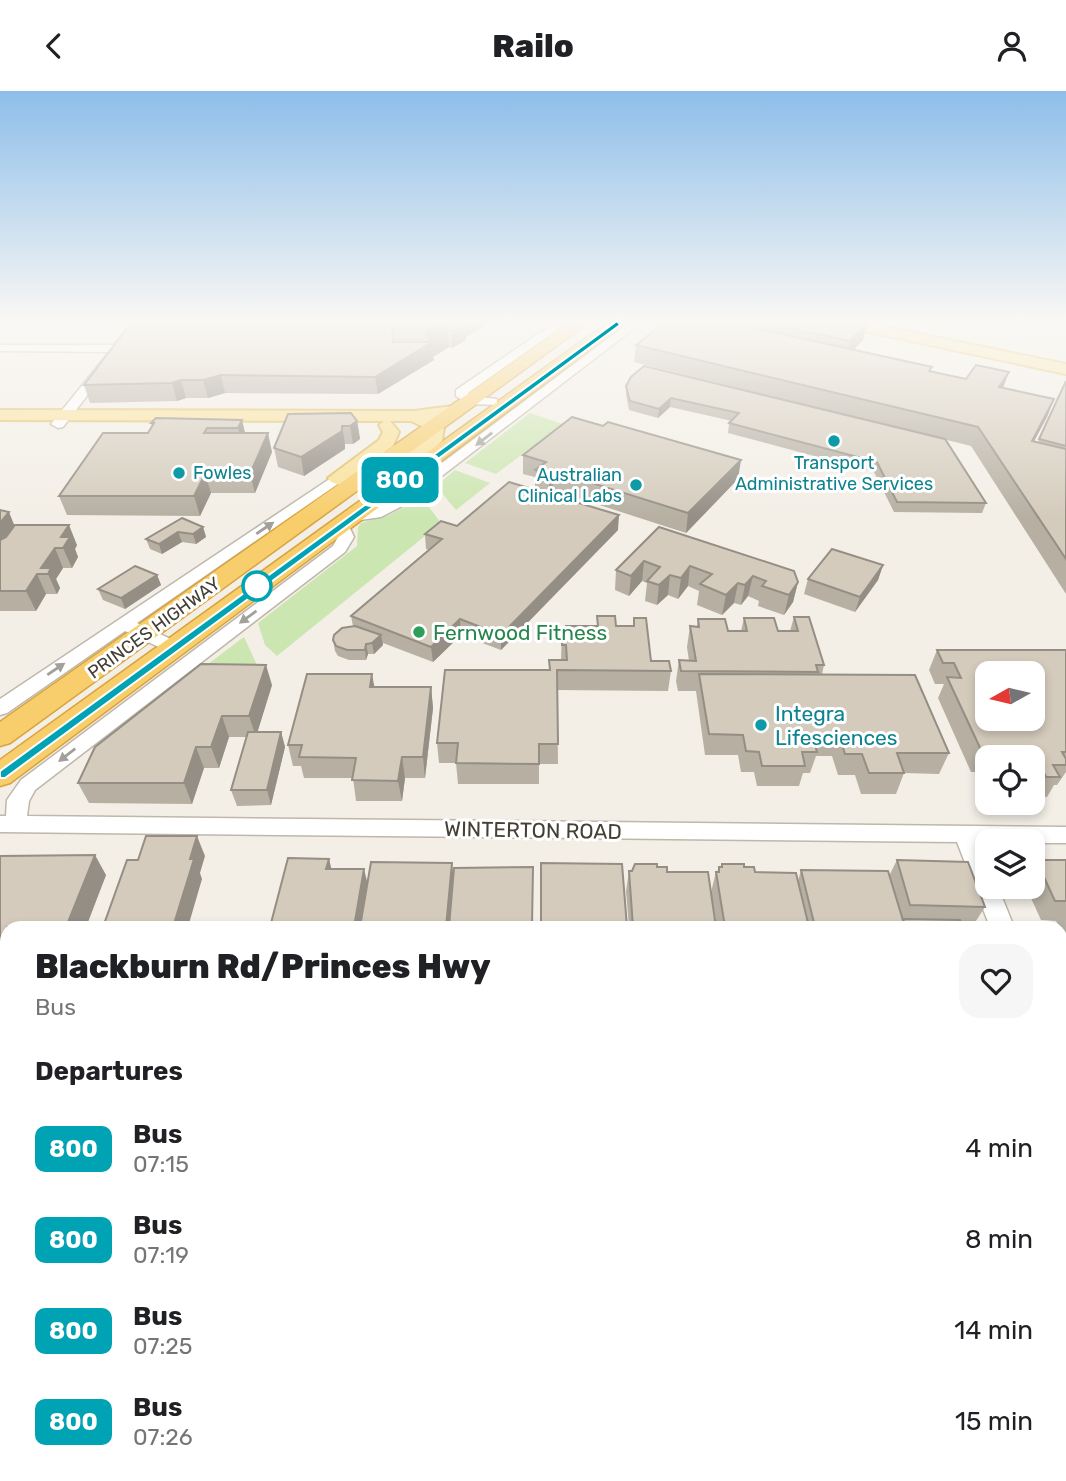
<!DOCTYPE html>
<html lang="en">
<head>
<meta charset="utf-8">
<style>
	:root { --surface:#fff; --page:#f6f6f6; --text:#202124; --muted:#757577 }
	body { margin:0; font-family:Rubik,sans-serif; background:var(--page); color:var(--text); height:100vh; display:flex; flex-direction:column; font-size:26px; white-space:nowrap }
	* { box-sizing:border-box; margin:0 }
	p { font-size:23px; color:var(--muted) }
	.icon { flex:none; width:38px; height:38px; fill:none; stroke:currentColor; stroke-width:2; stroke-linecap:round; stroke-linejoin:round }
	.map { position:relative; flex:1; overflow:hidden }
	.side { position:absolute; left:0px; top:830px; width:1068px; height:562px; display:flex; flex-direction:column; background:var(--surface); border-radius:21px 21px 0 0; box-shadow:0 4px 10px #0003 }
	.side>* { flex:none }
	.badge { padding:0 14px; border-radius:10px; font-size:24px; line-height:46px }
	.needle { width:46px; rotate:262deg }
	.tools { position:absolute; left:975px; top:570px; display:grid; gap:14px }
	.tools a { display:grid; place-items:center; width:70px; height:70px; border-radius:14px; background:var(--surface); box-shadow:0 4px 10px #0003; font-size:35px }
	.map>.badge { position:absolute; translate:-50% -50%; box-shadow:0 0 0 4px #fff }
	h2 { padding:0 35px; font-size:26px; line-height:63px }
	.round { display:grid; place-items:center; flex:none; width:74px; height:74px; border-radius:21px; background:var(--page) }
	.summary { display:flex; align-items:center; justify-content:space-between; height:119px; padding:0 35px }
	h1 { font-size:33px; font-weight:800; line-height:52px }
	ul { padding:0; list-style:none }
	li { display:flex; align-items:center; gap:21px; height:91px; padding:0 35px }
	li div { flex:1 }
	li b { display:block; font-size:26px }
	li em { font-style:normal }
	li .badge { min-width:77px; font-weight:700; text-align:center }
	header { display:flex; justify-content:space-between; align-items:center; height:91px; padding:0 35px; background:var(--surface); font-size:32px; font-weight:800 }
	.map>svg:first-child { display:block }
</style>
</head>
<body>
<header><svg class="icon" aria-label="back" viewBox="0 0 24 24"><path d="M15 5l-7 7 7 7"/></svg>Railo<svg class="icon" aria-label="person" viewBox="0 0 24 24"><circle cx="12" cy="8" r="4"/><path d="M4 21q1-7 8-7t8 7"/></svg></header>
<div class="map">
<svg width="1066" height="1390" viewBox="0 0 1066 1390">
	<rect width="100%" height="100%" fill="#f3efe7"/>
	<!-- green -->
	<g fill="#cce6b1">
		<polygon points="530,322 563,333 496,383 465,372"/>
		<polygon points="455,379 490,392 456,419 436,395"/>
		<polygon points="422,407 441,432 277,565 265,554 258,532 357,455 358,436 361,432 389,424"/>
		<polygon points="244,546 257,574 208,573"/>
	</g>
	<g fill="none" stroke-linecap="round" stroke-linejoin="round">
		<defs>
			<g id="minor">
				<polygon points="132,232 143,232 63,336 58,337 51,333 109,261 0,260 0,254 114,254"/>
				<polygon points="554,232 567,232 468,302 472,305 497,308 497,314 468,313 456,305 456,299"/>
				<polygon points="629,232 641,232 404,414 381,426 347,431 354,446 345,461 35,699 29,710 27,725 1066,736 1066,752 980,752 987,770 987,796 998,796 1014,836 990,836 957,751 0,741 0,725 6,725 7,709 21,689 333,455 338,446 333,433 336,430 343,429 344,424 372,419 394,408"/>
				<polygon points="337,383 344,387 342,390 137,532 179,552 182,556 179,560 167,560 125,540 7,622 0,624 0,608"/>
				<polygon points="1060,969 1066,972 1066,1009 1060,1007"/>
				<polygon points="1060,1155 1066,1156 1066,1188 1060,1187"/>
				<polygon points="438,1384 474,1384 473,1390 437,1390"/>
			</g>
			<g id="major">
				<polygon points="838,232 866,232 1066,273 1066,283 845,236"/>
				<polygon points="453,315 459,317 461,320 459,323 432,328 444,336 442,350 421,369 395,401 389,402 380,397 409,361 428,345 428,338 411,330 390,330 399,341 393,355 350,386 361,393 352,398 331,391 328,387 379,349 383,341 379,334 384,330 0,329 0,319 414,320"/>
			</g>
			<g id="highway">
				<polygon points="569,232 588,232 10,652 0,655 0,631"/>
				<polygon points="607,232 625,232 10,692 0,695 0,669"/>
			</g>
		</defs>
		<!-- minor casing -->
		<use href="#minor" stroke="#beb7aa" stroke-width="3"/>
		<!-- major casing -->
		<use href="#major" stroke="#dfbf68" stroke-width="4"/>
		<!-- highway casing -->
		<use href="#highway" stroke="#d8a33c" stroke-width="3"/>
		<!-- minor -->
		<use href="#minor" fill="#fff" fill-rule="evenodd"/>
		<!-- major -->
		<use href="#major" fill="#fae198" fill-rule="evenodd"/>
		<!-- highway -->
		<use href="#highway" fill="#f8ce6c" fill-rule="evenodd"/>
	</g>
	<!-- wall -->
	<g fill="#b6afa2">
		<polygon points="131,232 486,232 486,233 466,246 466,249 452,257 449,256 433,266 434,269 378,303 225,302 208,307 186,307 177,310 90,312 84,294"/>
		<polygon points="498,232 540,232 498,233"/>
		<polygon points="664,232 867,232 863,249 853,259 930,280 966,288 1009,281 1003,297 1054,308 1047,326 1034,350 1038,351 1066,290 1066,503 971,355 634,271 636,254"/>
		<polygon points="644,275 986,412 982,422 894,421 874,381 728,342 729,332 732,330 670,316 658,327 629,319 626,304 626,295"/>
		<polygon points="242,329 245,342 272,361 255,402 211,402 200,425 67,424 59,405 148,342 152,335 151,332"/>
		<polygon points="357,330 360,348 353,353 345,353 345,358 304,385 278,376 274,357"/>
		<polygon points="523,364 738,388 686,442 553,399 549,403 535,398 535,386 523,383"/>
		<polygon points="0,419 15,434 77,454 75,458 78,466 72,477 63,477 56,488 60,497 57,503 46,503 36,520 0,520"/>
		<polygon points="457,435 618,439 501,559 461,544 433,571 383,552 383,554 374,563 368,563 366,569 349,569 338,565 335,560 333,549 353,535 351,525 429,459 426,458 425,443"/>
		<polygon points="168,436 203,436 206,446 196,453 182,451 162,463 150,458 146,448"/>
		<polygon points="659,436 798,491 793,511 784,524 758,515 759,510 748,505 741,514 734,512 722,524 697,514 699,500 688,495 678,508 668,504 657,514 645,510 647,492 642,490 629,505 615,499 616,479"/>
		<polygon points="883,474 878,489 855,521 804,503 808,488"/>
		<polygon points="157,484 161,494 125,518 103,509 98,498"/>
		<polygon points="597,525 616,535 633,535 634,527 651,570 671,580 668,600 557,599 558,673 539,673 539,693 458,693 456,672 439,672 437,652 549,579 561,569 562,540 597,535"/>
		<polygon points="794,526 824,574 822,583 949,662 939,683 904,682 896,703 861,703 855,684 838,684 832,665 816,665 810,682 803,682 799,695 757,695 754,681 741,681 738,664 705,664 696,600 678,600 676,590 679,569 689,570 687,556 690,535 697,536 698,528 728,540 741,540 744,527 778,540 790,540"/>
		<polygon points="937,559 1066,559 1066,681 1057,694 1054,694 1047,706 1034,706 1032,703 1032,667 987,667 987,681 971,681 938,607 944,593 935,593 929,579"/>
		<polygon points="272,594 257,641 281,641 285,656 271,714 237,715 231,699 246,646 229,646 219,677 204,677 192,713 89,712 78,692"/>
		<polygon points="374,596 431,596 433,617 425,687 405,687 402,710 356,710 353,687 304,687 301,675 293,675 288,654"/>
		<polygon points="0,765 106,784 86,836 7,836 7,923 0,924"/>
		<polygon points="897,769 985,816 972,836 717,836 711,801 716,781 717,781 719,776 721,776 722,773 744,776 755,781 798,790 801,779 889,785"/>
		<polygon points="1036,769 1066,769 1066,850 1060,836 1056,830 1041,829 1026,796 1032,796 1032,774"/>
		<polygon points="657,776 667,781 716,836 629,836 626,800 629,780"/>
		<polygon points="848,1384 1060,1384 1066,1390 849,1390"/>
	</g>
	<!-- shaded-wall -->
	<g fill="#948e84">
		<polygon points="429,232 447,232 449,256 433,266 434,269 378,303 375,286 428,254 426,234"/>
		<polygon points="460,232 478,232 478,238 466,246 466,249 452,257 451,240"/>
		<polygon points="478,232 486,232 486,233 479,238"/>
		<polygon points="867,232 863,249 846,267 850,250"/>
		<polygon points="1009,281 1002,299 999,296"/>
		<polygon points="221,284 225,302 208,307 203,289"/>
		<polygon points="181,289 186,307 177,310 172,292"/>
		<polygon points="671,307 670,316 658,327 659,318"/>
		<polygon points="1054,308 1047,326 1024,369 1032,350"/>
		<polygon points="242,329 246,347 243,355 238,337"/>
		<polygon points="357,330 360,348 353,353 350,335"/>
		<polygon points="342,335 345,353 345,358 304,385 301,366"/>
		<polygon points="268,342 272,361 255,402 250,383"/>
		<polygon points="741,369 738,388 686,442 688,422"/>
		<polygon points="554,380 553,399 549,403 549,384"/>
		<polygon points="205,383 211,402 200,425 194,405"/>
		<polygon points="9,421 15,436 0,457 0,432"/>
		<polygon points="619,424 618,439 501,559 501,544"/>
		<polygon points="69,434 77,454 75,458 78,466 72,477 63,457 61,446"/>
		<polygon points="203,436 206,446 196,453 193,443"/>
		<polygon points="178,441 182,451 162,463 159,453"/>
		<polygon points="55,457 63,477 56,488 60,497 57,503 48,483 41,477"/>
		<polygon points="644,470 642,490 629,505 631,485"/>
		<polygon points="883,474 878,489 855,521 860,506"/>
		<polygon points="690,475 688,495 678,508 681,487"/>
		<polygon points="37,483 46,503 36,520 26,500"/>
		<polygon points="157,484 161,494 125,518 121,507"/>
		<polygon points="670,484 668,504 657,514 659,494"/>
		<polygon points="753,485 748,505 741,514 745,494"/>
		<polygon points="798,491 793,511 784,524 789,504"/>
		<polygon points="738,492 734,512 722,524 726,504"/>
		<polygon points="460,528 461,544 433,571 431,556"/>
		<polygon points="381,544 383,554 374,563 372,552"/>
		<polygon points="366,553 368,563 366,569 365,559"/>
		<polygon points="266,574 272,594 256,646 249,625"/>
		<polygon points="372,583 376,604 370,596"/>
		<polygon points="431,596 433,617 425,687 423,666"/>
		<polygon points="222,625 229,646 219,677 211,656"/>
		<polygon points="281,641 285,656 271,714 267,699"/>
		<polygon points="196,656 204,677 192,713 184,692"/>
		<polygon points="402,666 405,687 402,710 398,690"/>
		<polygon points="197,745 205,765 200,782 202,788 188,836 173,836 190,768"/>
		<polygon points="95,764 106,784 86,836 66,836"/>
		<polygon points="329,768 334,788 326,778"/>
		<polygon points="452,772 454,792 450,836 446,836"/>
		<polygon points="364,778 369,798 362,836 354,836"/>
		<polygon points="296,1384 306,1384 305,1390 295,1390"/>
	</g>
	<!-- building -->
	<g fill="#d4cbbc" stroke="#948e84" stroke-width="2" fill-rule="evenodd">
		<polygon points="131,232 392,232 393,251 432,251 375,286 221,284 203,289 181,289 172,292 84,294"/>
		<polygon points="392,232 429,232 426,234 391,234"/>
		<polygon points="447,232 464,232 451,240 448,239"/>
		<polygon points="664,232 731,232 932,276 929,280 966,288 976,274 1009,281 999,296 1054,308 1032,350 1066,358 1066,468 978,336 636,254"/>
		<polygon points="765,232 867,232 850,250"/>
		<polygon points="644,275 945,348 986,412 897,411 877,371 729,332 739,322 671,307 659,318 630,310 626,295 631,286"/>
		<polygon points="1066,290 1066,355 1039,348"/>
		<polygon points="351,322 357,330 350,335 342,335 342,340 301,366 274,357 288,323"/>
		<polygon points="572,326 603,335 608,331 741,369 688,422 554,380 549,384 535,379 546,371 523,364"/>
		<polygon points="156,327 242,329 238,337 207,337 204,342 268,342 250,383 205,383 194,405 59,405 103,342 148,342 154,332 151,332"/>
		<polygon points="509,391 619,424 501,544 460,528 431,556 351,525 442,448 425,443 441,430 457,435"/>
		<polygon points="0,419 9,421 0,432"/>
		<polygon points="182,427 203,436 193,443 178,441 159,453 146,448"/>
		<polygon points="15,434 69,434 61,446 70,446 63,457 55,457 41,477 51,477 48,483 37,483 26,500 0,500 0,449 6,446"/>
		<polygon points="659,436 794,480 798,491 789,504 762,495 766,490 753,485 745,494 738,492 726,504 700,493 712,483 690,475 681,487 670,484 659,494 647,490 660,476 644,470 631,485 616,479"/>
		<polygon points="832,458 883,474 860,506 808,488"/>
		<polygon points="135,475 157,484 121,507 98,498"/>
		<polygon points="597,525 615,525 616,535 634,535 634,527 646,527 651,570 669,570 671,580 557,579 558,653 539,653 539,673 456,672 458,652 437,652 445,579 550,579 549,569 567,569 566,554 562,554 562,540 566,540 566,535 598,535"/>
		<polygon points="794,526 809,526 824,574 816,574 818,581 681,580 679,569 696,570 690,535 699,536 698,528 725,528 728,540 747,540 744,527 774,527 778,540 798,540"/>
		<polygon points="355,535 381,544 372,552 366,553 365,559 347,559 336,555 333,549 334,544 342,537"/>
		<path d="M937 559H1066V661H1062L1066 668V674H1053L1060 686H1046L1044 682H1035L1032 677V667H1014L1011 661H982L947 586 961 587 954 572H943ZM987 583H1032V628H987Z"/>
		<polygon points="201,573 266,574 249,625 222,625 211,656 196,656 184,692 78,692 95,656"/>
		<polygon points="307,583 372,583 370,596 431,596 423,666 402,666 398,690 352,689 356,667 299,666 302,654 288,654"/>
		<polygon points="699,583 915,584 949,662 897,662 904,682 869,682 862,663 845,663 839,644 812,644 817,661 802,661 805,675 762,675 759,661 746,660 743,644 709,643"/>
		<polygon points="248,641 281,641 267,699 231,699"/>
		<polygon points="146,745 197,745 190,768 194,768 173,836 103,836 127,769 138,769"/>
		<polygon points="95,764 66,836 7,836 7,905 0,905 0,765"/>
		<polygon points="288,767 329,768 326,778 364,778 354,836 270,836"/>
		<polygon points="897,769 968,771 985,816 910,814"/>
		<polygon points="1036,769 1066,769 1066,810 1055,810"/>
		<polygon points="371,771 452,772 446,836 360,836"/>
		<polygon points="541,772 622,773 627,836 541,836"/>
		<polygon points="635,773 657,773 657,776 667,776 667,781 708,781 716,836 633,836 629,780 632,780"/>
		<polygon points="722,773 744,773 744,776 754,776 755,781 796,782 809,836 725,836 716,781 719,781 719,776 722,776"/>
		<polygon points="533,776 532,836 449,836 454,777"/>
		<polygon points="801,779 888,780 905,836 815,836"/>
		<polygon points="903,828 960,829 963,836 906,836"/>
		<polygon points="0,1156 7,1156 7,1384 296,1384 295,1390 0,1390"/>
		<polygon points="1060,1297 1066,1297 1066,1390 863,1390 862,1384 1060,1384"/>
		<polygon points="535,1384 767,1384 768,1390 535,1390"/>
	</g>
	<!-- one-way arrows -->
	<defs><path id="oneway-solid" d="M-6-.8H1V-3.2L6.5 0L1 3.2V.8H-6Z" transform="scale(1.75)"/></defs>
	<g fill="#a2a09a">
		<use href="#oneway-solid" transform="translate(484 348) rotate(142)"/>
		<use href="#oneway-solid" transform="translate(265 437) rotate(-34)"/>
		<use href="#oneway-solid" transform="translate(248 526) rotate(144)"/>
		<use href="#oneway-solid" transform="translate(56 578) rotate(-34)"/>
		<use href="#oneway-solid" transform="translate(67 664) rotate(142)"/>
	</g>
	<!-- sky -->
	<linearGradient id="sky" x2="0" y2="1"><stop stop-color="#8dbeea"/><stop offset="0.54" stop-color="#faf8f4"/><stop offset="1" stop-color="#faf8f4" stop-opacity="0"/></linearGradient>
	<rect width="1066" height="427" fill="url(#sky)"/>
	<!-- line -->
	<polygon fill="#00a3b4" stroke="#fff" stroke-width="2" points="617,230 620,234 5,687 0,687 0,680"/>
	<!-- markers -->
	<g fill="#0f9aa8" stroke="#fff" stroke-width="2.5">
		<circle cx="834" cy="350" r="7"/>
		<circle cx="179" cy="382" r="7"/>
		<circle cx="636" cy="394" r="7"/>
		<circle cx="761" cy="634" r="7"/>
	</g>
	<circle fill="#fff" stroke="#00a3b4" stroke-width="3.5" cx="257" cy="495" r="14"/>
	<circle fill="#2e9e5b" stroke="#fff" stroke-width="2.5" cx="419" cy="541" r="7"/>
	<g text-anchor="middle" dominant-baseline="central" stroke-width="6" stroke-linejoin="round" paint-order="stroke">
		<!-- far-culture labels -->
		<g font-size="18" fill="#0d838f" stroke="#fff">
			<text x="834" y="372">Transport<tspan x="834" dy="21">Administrative Services</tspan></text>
			<text x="193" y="382" text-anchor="start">Fowles</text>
			<text x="622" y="384" text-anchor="end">Australian<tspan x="622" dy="21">Clinical Labs</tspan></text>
		</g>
		<!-- far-street labels -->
		<g font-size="18" fill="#454036" stroke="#fff">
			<text transform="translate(154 537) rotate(-36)">PRINCES HIGHWAY</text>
		</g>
		<!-- leisure labels -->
		<g font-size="21" fill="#27864d" stroke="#fff" text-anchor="start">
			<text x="433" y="541">Fernwood Fitness</text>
		</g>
		<!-- culture labels -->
		<g font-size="21" fill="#0d838f" stroke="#fff" text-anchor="start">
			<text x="775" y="622">Integra<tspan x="775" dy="24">Lifesciences</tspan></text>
		</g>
		<!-- street labels -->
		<g font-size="21" fill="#454036" stroke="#fff">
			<text transform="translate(533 739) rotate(1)">WINTERTON ROAD</text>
		</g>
	</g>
</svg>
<div class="tools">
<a><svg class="needle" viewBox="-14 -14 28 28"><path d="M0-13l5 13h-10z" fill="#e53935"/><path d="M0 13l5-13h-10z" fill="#757577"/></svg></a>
<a><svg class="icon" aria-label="locate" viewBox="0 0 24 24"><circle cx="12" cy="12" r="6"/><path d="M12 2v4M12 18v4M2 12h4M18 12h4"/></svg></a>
<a><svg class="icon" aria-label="layers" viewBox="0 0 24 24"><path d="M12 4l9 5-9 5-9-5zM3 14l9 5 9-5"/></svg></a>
</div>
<b class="badge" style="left:400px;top:389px;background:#00a3b4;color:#fff">800</b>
<section class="side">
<div class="summary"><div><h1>Blackburn Rd/Princes Hwy</h1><p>Bus</p></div><a class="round"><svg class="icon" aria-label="heart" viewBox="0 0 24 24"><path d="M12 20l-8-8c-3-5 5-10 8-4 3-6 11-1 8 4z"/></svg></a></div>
<h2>Departures</h2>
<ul>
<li><span class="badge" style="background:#00a3b4;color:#fff">800</span><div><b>Bus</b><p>07:15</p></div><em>4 min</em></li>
<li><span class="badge" style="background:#00a3b4;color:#fff">800</span><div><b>Bus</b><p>07:19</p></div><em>8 min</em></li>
<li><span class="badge" style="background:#00a3b4;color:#fff">800</span><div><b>Bus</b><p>07:25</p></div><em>14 min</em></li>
<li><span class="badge" style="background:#00a3b4;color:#fff">800</span><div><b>Bus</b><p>07:26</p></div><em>15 min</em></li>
</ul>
</section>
</div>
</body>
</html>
